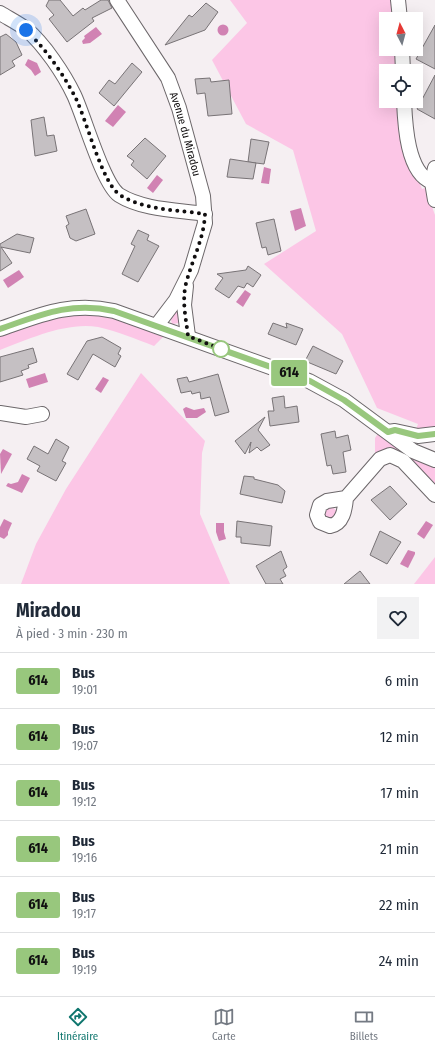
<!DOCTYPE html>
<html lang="fr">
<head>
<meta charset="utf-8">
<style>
	:root { --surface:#fff; --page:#f2f2f3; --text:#1f2937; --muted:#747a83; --line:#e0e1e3; --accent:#0f766e }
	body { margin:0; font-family:"Fira Sans Condensed",sans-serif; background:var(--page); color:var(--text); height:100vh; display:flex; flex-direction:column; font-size:15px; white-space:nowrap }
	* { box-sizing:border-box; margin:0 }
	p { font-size:13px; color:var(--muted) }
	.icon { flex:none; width:22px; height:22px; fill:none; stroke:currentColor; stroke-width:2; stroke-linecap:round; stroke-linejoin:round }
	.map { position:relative; height:584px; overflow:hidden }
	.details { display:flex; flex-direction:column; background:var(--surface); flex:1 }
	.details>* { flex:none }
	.badge { padding:0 8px; border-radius:3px; font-size:14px; line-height:26px }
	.needle { width:26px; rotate:354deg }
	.controls { position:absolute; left:379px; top:12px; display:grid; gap:8px }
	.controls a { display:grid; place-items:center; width:44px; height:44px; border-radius:0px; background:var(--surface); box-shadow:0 4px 16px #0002; font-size:20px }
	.you { position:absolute; width:20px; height:20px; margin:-10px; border:3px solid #fff; border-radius:50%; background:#1a73e8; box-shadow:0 0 0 6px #1a73e833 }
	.map>.badge { position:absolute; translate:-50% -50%; box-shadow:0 0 0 2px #fff }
	.round { display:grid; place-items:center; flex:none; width:42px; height:42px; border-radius:0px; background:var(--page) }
	.headline { display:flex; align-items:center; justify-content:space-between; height:68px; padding:0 16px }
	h1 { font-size:19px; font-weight:700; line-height:30px }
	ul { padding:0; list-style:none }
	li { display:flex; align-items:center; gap:12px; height:56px; padding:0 16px; border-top:1px solid var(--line) }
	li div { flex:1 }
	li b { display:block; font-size:15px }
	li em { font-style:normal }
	li .badge { min-width:44px; font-weight:700; text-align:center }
	.tabs { display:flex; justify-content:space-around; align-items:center; height:56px; border-top:1px solid var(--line); background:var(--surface); font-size:11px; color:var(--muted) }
	.tabs a { display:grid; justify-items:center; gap:2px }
	.tabs .current { color:var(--accent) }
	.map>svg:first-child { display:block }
</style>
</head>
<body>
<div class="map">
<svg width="435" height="584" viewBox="0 0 435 584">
	<rect width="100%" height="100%" fill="#f5eff2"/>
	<!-- green -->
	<g fill="#fcc6e6">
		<polygon points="230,0 394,0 397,19 386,19 386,49 398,49 398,71 386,71 386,101 399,101 418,179 422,189 425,188 435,215 435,428 416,429 418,424 377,408 342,334 264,264 316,231 293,150 246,124 212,60 247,23"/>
		<polygon points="179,308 181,320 179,323 172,324 170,316"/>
		<path d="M103 313 166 334 154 346C136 339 117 331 98 327 65 322 30 339 0 350V333L50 316Z"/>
		<polygon points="141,373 205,441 202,453 200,514 230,584 21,584 36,544 66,489"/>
		<polygon points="379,432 420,461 435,466 435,490 423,478 375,455 375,438"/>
		<circle cx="330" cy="514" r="7"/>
		<polygon points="435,557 435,584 414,584"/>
	</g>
	<!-- water -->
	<g fill="#d182b3">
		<circle cx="223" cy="30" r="5.5"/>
		<polygon points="96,27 102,34 90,43 83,44 82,41 85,38 84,36"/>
		<polygon points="28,59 37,63 41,72 35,76 31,70 25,65"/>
		<polygon points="118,105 126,112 113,127 105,121"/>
		<polygon points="264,167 271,169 269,184 261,183"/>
		<polygon points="157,175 163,180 153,193 147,188"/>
		<polygon points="301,208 306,226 295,231 290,211"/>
		<polygon points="19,270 24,277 8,288 3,280"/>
		<polygon points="245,290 251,294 243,307 236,302"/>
		<polygon points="45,373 48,382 29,388 26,379"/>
		<polygon points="103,377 109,380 101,393 95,389"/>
		<polygon points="186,407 194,410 204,408 206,412 197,418 186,418 183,409"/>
		<polygon points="3,449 12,454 1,474 0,454"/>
		<polygon points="22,474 30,478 22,493 6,486 8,483 11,484 18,482"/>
		<polygon points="4,519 12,523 8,532 8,535 4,539 0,537 0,527"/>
		<polygon points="426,521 433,525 424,539 417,534"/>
		<polygon points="216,523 224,523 224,532 226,539 219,541 216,532"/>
		<polygon points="408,550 415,552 415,554 408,568 400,564"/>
	</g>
	<!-- building -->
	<g fill="#c5c0c3" stroke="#787376">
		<polygon points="49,0 60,0 73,16 83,8 85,10 101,0 108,0 112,8 92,18 94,21 67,42 49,19 54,15 46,6"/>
		<polygon points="206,3 218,12 205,30 165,45 189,15 192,17"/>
		<polygon points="435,25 435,69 416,59"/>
		<polygon points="6,34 16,42 22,55 12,61 15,66 0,75 0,37"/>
		<polygon points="132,63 142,72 114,106 99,93 109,80 115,84"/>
		<polygon points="435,75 435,119 417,109"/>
		<polygon points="210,78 211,82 229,80 232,114 208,116 205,93 197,94 195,79"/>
		<polygon points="44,117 47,136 54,135 57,151 35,156 31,120"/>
		<polygon points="145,138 166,156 147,179 131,165 134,161 127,156"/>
		<polygon points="251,139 269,142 264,164 248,162"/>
		<polygon points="230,159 256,163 253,179 227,177"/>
		<polygon points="86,209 95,234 76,241 70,238 66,226 69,224 66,216"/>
		<polygon points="274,219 281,251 268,255 266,247 262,248 256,223"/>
		<polygon points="138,230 149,235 147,240 159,246 138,282 122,274 135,246 131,244"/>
		<polygon points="17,234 34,238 30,253 1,247 12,263 0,271 0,244"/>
		<polygon points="248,266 261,275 253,287 247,283 244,288 238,286 229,298 215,289 223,278 217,274 246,270"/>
		<polygon points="273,323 287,328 286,323 303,329 296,345 268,334"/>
		<polygon points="102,337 121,348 118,354 121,356 115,367 93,354 78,380 67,374 87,341"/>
		<polygon points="313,346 343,361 336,374 305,361"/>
		<polygon points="33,348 37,362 28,365 29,368 21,371 23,375 0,382 0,357"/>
		<polygon points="218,374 229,412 215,416 210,397 201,399 200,392 192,394 191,391 181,393 177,379 187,377 189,382"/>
		<polygon points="284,396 285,408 297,406 299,422 270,426 268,411 274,411 272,398"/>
		<polygon points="265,417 258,430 270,445 261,451 257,447 249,453 251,442 245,454 235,441"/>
		<polygon points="335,431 336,438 348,435 351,450 343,452 346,472 333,474 331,465 327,466 321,434"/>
		<polygon points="56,439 69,447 62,461 66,463 56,481 37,471 40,466 27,459 34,446 48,454"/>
		<polygon points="244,476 254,477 254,479 278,485 285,491 282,503 240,494"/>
		<polygon points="390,486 407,504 390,520 371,500"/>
		<polygon points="237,521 272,526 270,546 241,543 241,537 236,537"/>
		<polygon points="380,531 401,542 387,564 370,555"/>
		<polygon points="281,551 287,567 283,570 286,576 280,579 283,584 266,584 256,566"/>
		<polygon points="360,571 370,584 344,584 355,575"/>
	</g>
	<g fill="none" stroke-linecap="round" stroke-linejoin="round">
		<defs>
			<g id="minor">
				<path id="s1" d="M117 0 168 78 179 108 203 196 205 223 191 270 176 300 157 325"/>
				<polyline points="398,0 400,19"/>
				<path d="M0 13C8 18 18 23 26 29 44 44 64 74 74 95 84 116 103 184 119 195 143 210 178 210 205 214"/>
				<polyline points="402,49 403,71"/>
				<path d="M404 101C405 124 407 173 432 182"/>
				<polyline points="435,168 432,182 435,200"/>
				<polyline points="186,286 184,305 188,336"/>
				<path d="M0 329C40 315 71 301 114 311L309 381 344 400 413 451 435 460"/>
				<polyline points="0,413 26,417 42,414"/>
				<polyline points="388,432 395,431 418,436 435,434"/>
				<path d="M346 498C345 509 343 524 330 526L320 522 317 515 320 505 327 501 346 498 380 459 390 455 403 461 435 495"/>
			</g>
		</defs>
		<!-- minor casing -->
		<use href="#minor" stroke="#6c676a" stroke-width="16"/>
		<!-- minor -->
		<use href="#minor" stroke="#fff" stroke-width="14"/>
	</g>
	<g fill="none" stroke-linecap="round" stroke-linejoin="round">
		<defs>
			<path id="line" d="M0 329C40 315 71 301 114 311L310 381 344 400 388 432 395 430 418 436 435 434"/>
		</defs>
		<!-- line casing -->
		<use href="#line" stroke="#fff" stroke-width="9"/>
		<!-- line -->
		<use href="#line" stroke="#98c77d" stroke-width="6"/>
		<!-- walk -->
		<path stroke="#100e0f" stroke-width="4" stroke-dasharray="0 7.2" d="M26 30C45 49 60 69 73 93 86 115 101 183 120 195 143 210 178 210 205 214 204 238 193 258 187 280 181 299 186 318 188 336L221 349"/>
	</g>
	<!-- markers -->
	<circle fill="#fff" stroke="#98c77d" stroke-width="2" cx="221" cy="349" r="8"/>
	<g text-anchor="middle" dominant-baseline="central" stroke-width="3.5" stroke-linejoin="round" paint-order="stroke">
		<!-- street labels -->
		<g font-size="11" fill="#100e0f" stroke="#f5eff2">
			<text stroke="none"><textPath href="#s1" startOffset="152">Avenue du Miradou</textPath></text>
		</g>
	</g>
</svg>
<div class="controls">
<a><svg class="needle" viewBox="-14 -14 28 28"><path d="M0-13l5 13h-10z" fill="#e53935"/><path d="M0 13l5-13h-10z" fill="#747a83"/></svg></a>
<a><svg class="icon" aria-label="locate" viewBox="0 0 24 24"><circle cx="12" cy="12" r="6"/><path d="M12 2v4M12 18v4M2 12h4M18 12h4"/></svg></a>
</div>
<div class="you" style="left:26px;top:30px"></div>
<b class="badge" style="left:289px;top:373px;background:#98c77d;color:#111">614</b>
</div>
<section class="details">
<div class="headline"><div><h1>Miradou</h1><p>À pied · 3 min · 230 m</p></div><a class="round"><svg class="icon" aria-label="heart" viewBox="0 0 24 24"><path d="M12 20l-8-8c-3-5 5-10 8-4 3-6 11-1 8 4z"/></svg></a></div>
<ul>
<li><span class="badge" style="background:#98c77d;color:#111">614</span><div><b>Bus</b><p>19:01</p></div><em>6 min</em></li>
<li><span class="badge" style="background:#98c77d;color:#111">614</span><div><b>Bus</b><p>19:07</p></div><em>12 min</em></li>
<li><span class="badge" style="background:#98c77d;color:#111">614</span><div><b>Bus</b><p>19:12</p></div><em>17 min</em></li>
<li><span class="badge" style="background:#98c77d;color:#111">614</span><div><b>Bus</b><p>19:16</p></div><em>21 min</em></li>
<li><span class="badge" style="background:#98c77d;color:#111">614</span><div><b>Bus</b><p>19:17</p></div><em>22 min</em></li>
<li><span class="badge" style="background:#98c77d;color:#111">614</span><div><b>Bus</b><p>19:19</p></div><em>24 min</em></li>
</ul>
</section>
<nav class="tabs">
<a class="current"><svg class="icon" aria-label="directions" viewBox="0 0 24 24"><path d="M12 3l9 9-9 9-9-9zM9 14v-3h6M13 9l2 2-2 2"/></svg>Itinéraire</a>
<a><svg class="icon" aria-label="map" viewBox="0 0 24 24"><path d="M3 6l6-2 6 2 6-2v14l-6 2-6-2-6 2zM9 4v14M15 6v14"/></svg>Carte</a>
<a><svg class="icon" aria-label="tickets" viewBox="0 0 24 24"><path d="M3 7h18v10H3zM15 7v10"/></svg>Billets</a>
</nav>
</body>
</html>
